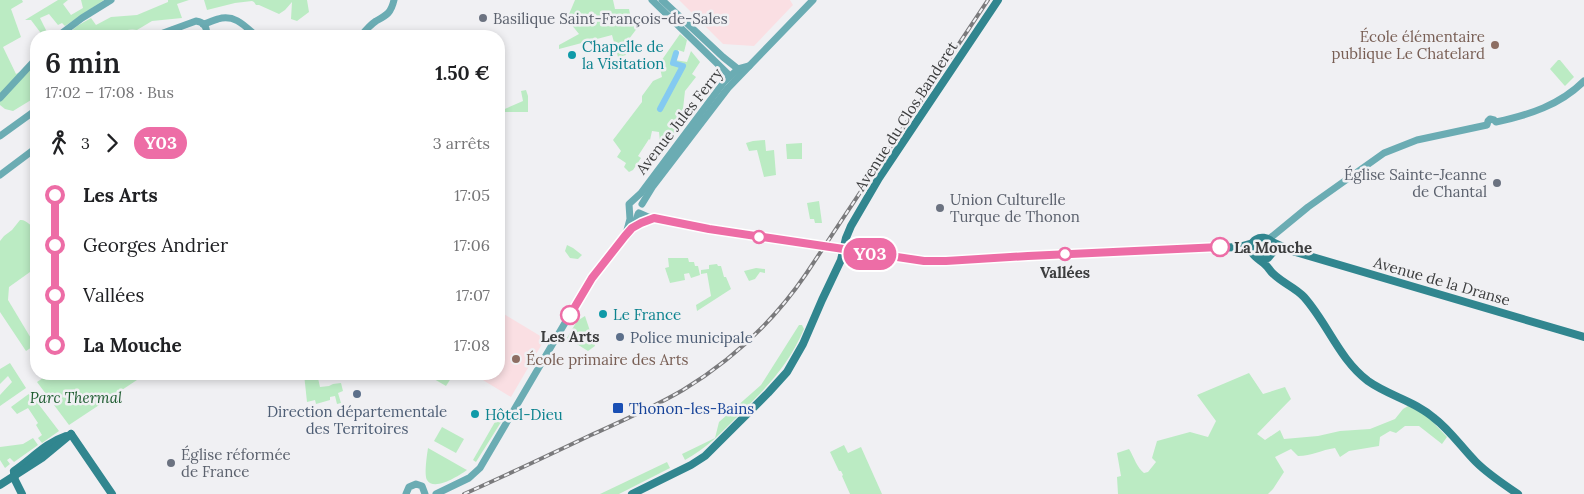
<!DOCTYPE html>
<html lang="fr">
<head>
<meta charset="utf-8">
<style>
	:root { --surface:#fff; --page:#f2f2f2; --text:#202124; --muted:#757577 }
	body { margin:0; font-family:Lora,serif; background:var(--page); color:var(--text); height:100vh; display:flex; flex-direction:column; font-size:19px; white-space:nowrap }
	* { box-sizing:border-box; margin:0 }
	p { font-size:16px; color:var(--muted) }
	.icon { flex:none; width:28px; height:28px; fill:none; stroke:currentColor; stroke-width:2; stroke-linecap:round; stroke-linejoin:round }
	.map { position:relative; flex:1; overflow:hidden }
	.details { position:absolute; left:30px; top:30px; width:475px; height:350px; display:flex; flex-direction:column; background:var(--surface); border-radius:20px; box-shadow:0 2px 8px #0003 }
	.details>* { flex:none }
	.badge { padding:0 10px; border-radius:16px; font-size:18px; line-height:32px }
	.map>.badge { position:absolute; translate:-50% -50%; box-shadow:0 0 0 2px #fff }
	.legs { display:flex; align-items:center; gap:8px; height:55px; padding:0 15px; font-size:16px }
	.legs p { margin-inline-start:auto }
	.headline { display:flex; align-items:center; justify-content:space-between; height:85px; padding:0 15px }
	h1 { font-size:28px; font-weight:600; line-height:38px }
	ul { padding:0 15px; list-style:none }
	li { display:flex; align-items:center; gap:18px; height:50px; font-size:19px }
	li i { display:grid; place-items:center; width:8px; height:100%; margin:0 6px; background:currentColor }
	li i::after { content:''; width:12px; height:12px; margin:-6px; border:4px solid; border-radius:50%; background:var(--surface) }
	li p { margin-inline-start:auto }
	li:first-child i { background:linear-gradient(#0000 50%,currentColor 0) }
	li:last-child i { background:linear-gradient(currentColor 50%,#0000 0) }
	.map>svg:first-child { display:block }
</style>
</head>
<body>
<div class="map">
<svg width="1584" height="494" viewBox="0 0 1584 494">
	<rect width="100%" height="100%" fill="#f0f0f3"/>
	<!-- education -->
	<g fill="#fadfe3">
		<polygon points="679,0 790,0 793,5 754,46 723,44"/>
		<polygon points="499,311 542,337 540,343 542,344 511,397 473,374 499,374"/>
	</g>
	<!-- green -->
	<g fill="#bbebc3">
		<polygon points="0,0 22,0 23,2 11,9 21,37 3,47 16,74 36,63 36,97 13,111 5,109 0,105"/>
		<polygon points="58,0 68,0 63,4 71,15 83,8 81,0 104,0 65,26 62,23 58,25 49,14 40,18 49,36 43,36 31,20 25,20"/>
		<path d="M168 0H189L177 4 182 18 152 21 137 30C126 27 117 36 106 36L99 30 90 36H66L77 26 91 18 96 25 111 17 137 15 168 2Z"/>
		<polygon points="204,0 307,0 309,12 297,21 291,19 292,2 285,10 279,14 259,5 256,5 254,2 252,1 235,3 207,10"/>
		<polygon points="575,0 613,0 615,9 629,9 630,14 641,23 629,39 623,42 626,55 618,57 612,35 559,49 559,45 579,34 567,19"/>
		<polygon points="680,34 687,40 684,52 678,50 675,60 687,62 691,51 700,62 692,74 696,77 685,91 683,109 677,117 684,123 661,151 659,132 652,131 650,140 649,139 638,156 641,158 633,170 629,172 624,167 626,163 617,157 621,151 613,140 642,102 642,96 653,81 662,77 659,64"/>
		<polygon points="1558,60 1560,60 1574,77 1565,86 1564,85 1550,69"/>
		<polygon points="526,90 528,96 528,112 501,112 500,111 523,101 521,91"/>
		<polygon points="765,140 766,151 774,150 776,175 764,177 757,150 749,151 746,143 753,141"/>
		<polygon points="802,143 802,159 787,159 786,144"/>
		<polygon points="819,201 822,223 815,223 814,219 810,219 807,203"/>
		<path d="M20 220C27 219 29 227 36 226V277L35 276 34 277 30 272 9 287 8 300 35 345 26 351 0 312V241L4 236 12 230Z"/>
		<circle cx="1263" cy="248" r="6"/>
		<polygon points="567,245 573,248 582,255 578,259 570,258 565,251"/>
		<polygon points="668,258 688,258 689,262 694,262 695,266 698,266 700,275 691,278 689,273 684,274 685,280 670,283 665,268 669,267"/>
		<polygon points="717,264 718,266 721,266 724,277 726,277 731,289 697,311 696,305 711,296 707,273 701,274 701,270 709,269 709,265"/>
		<polygon points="756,268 765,269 765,273 760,272 755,279 749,281 744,271"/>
		<polygon points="585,316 595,346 588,351 567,338 577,321"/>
		<path d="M799 325H802L804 329C788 366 767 387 739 415 722 432 707 448 685 460L682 454 715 438 719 422 761 385Z"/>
		<polygon points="10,363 26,388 0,406 0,395 12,382 8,376 0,384 0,369"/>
		<path d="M1249 373 1263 394 1285 387 1291 399 1257 434 1265 440 1280 430 1284 439 1318 436 1340 431 1370 429 1395 419 1403 409 1408 406 1427 416 1447 437 1442 444 1419 426H1405L1396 433 1390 431 1380 437 1379 446 1349 451 1340 457 1335 448C1321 450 1312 456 1298 456L1291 449 1275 457 1284 472 1273 489 1268 494H1118L1117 477 1121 476 1117 453 1129 449C1134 457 1137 468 1144 473L1148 472 1156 462 1152 458 1157 441 1190 432 1208 437 1216 421 1197 395Z"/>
		<polygon points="49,374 70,374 73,377 78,374 146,374 69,425 54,405 57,403 55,400 52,402 37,382"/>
		<polygon points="304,374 317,374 320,387 329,386 333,384 341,383 343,391 338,393 341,403 337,404 335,396 330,397 330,400 316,404 315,400 307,402"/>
		<polygon points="435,374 453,375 446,386 434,379"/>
		<polygon points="30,393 59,431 42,443 38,438 42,435 36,425 38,423 28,408 17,414 11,407"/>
		<polygon points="503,408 508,411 476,462 473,460"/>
		<polygon points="442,427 464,439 456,453 434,441"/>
		<polygon points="33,438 38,445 14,462 10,458 7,460 10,464 5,468 0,460 0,447 23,444"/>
		<polygon points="844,445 848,453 861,447 882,494 850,494 842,476 843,475 841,471 839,471 830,452"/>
		<path d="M428 448 465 469 467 470C460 475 434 492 427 480 424 474 427 455 428 448Z"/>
		<polygon points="667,462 670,468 619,494 600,494"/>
	</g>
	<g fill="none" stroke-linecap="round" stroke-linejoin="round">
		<!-- canal -->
		<polyline stroke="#84caf1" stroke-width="6" points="660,109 683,66 673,63 676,53"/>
		<!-- tertiary -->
		<g stroke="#6bacb3" stroke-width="7">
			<polyline points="652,0 730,76"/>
			<polyline points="662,0 723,57 738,69"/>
			<path d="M203 24C209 23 213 20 218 19 235 14 245 26 256 36"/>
			<polyline points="173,30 186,35"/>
			<polyline points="58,36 82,18 111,0"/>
			<path d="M155 36 196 21C204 22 208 28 206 36"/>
			<path d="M361 36C365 31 370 25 376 21 387 15 391 13 394 0"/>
			<polyline points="0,98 36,59"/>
			<polyline points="0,136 36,110"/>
			<polyline points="0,175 36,148"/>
			<polyline points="642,204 653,186 728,88 813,0"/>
			<polyline points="639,213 648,217 699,227 844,249"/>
			<polyline points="626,234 630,219 629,204 641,193 724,82 738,69 749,66"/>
			<path d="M1269 239 1308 207 1384 153 1417 140 1487 125 1488 121 1490 119 1494 120 1496 122C1529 115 1560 105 1584 81"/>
			<polyline points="406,494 409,487 416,484 422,486 425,494"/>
			<polyline points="436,494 469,478 480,468 586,287 603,264 633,229 638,214"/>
		</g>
		<!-- secondary -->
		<g stroke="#31868f" stroke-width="8">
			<polyline points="1272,242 1292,251 1584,337"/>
			<polyline points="844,249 900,258 935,261 1065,254 1239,247 1253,243"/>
			<path d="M1260 259 1268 258 1273 252 1272 242C1262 232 1246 241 1253 254 1256 259 1265 262 1269 269 1277 281 1294 286 1304 297 1328 324 1339 359 1368 381 1389 396 1415 401 1434 418 1450 430 1462 448 1476 462 1488 474 1503 484 1518 494"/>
			<polyline points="71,434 112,494"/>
			<path d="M14 471C32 459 45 443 66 436"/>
			<polyline points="14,473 15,480 22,494"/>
			<polyline points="0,485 42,458 71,434"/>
			<polyline points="632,494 691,465 705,456 768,393 787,372 803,344 822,300 841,260 846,238 851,226 879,178 998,0"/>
		</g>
		<defs>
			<path id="rail" d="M464 494C507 475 549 455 591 435 622 421 654 407 683 390 732 360 774 321 806 274L988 0"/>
		</defs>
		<!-- rail casing -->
		<use href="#rail" stroke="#7a7a7c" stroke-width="4"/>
		<!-- rail -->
		<use href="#rail" stroke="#f0f0f3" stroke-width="2" stroke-dasharray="5.5" stroke-linecap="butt"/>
	</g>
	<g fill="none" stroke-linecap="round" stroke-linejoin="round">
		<defs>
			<polyline id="line-1" points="570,315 592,278 625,236 632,228 641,223 654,218 709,229 924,261 946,261 1028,256 1220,247"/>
		</defs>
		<!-- line-1 casing -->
		<use href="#line-1" stroke="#fff" stroke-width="11"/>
		<!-- line-1 -->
		<use href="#line-1" stroke="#ed6da6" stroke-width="8"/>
	</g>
	<!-- markers -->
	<g fill="#6b7280" stroke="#f0f0f3" stroke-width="2">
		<circle cx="483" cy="18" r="5"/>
		<circle cx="1497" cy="183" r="5"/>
		<circle cx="940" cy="208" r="5"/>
		<circle cx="171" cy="463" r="5"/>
	</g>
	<g fill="#8d6e63" stroke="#f0f0f3" stroke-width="2">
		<circle cx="1495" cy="45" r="5"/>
		<circle cx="516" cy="359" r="5"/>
	</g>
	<g fill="#0f9aa8" stroke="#f0f0f3" stroke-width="2">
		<circle cx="572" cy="55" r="5"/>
		<circle cx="603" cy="314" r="5"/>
		<circle cx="475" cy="414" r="5"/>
	</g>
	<g fill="#fff" stroke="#ed6da6" stroke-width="2.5">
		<circle cx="759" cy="237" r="6"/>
		<circle cx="1220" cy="247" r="9"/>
		<circle cx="1065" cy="254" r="6"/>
		<circle cx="570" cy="315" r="9"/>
	</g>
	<g fill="#5c6f8a" stroke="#f0f0f3" stroke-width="2">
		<circle cx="620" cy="337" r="5"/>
		<circle cx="357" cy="394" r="5"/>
	</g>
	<rect fill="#1a4fb4" stroke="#f0f0f3" stroke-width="2" x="612" y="402" width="12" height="12" rx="2.5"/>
	<g text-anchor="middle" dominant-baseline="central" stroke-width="5" stroke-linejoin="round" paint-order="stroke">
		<!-- worship labels -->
		<g font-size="15" fill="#5b616d" stroke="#f0f0f3" text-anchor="start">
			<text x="493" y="18">Basilique Saint-François-de-Sales</text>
			<text x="1487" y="174" text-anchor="end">Église Sainte-Jeanne<tspan x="1487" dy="17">de Chantal</tspan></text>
			<text x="950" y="199">Union Culturelle<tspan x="950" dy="17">Turque de Thonon</tspan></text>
			<text x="181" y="454">Église réformée<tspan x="181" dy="17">de France</tspan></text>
		</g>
		<!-- education labels -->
		<g font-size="15" fill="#785e54" stroke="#f0f0f3" text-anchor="end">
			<text x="1485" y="36">École élémentaire<tspan x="1485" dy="17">publique Le Chatelard</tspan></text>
			<text x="526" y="359" text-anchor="start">École primaire des Arts</text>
		</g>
		<!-- culture labels -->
		<g font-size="15" fill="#0d838f" stroke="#f0f0f3" text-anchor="start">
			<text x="582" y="46">Chapelle de<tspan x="582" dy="17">la Visitation</tspan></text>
			<text x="613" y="314">Le France</text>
			<text x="485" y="414">Hôtel-Dieu</text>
		</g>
		<!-- street labels -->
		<g font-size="15" fill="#3c3d3e" stroke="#f0f0f3">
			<text transform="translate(906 116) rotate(-57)">Avenue du Clos Banderet</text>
			<text transform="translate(679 121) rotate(-52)">Avenue Jules Ferry</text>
			<text transform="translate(1442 281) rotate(16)">Avenue de la Dranse</text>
		</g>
		<!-- stop labels -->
		<g font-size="15" font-weight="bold" fill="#3c3d3e" stroke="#f0f0f3">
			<text x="1234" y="247" text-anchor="start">La Mouche</text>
			<text x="1065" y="272">Vallées</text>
			<text x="570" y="336">Les Arts</text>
		</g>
		<!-- service labels -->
		<g font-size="15" fill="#4e5e75" stroke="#f0f0f3" text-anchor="start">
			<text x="630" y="337">Police municipale</text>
			<text x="357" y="411" text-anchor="middle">Direction départementale<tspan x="357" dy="17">des Territoires</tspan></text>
		</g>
		<!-- park labels -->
		<g font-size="15" font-style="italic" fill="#1d5b2f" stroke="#f0f0f3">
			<text x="76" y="397">Parc Thermal</text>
		</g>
		<!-- transit labels -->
		<g font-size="15" fill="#164399" stroke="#f0f0f3" text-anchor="start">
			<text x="629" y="408">Thonon-les-Bains</text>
		</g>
	</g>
</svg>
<b class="badge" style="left:870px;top:254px;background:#ed6da6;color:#fff">Y03</b>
<section class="details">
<div class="headline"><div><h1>6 min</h1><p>17:02 – 17:08 · Bus</p></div><b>1.50 €</b></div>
<div class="legs"><svg class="icon" aria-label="walk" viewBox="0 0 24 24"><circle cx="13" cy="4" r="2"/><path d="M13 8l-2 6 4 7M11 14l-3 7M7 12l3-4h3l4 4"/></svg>3<svg class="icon" aria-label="forward" viewBox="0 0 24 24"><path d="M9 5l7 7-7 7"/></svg><b class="badge" style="background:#ed6da6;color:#fff">Y03</b><p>3 arrêts</p></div>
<ul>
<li><i style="color:#ed6da6"></i><b>Les Arts</b><p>17:05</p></li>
<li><i style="color:#ed6da6"></i><span>Georges Andrier</span><p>17:06</p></li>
<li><i style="color:#ed6da6"></i><span>Vallées</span><p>17:07</p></li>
<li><i style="color:#ed6da6"></i><b>La Mouche</b><p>17:08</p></li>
</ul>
</section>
</div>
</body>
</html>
